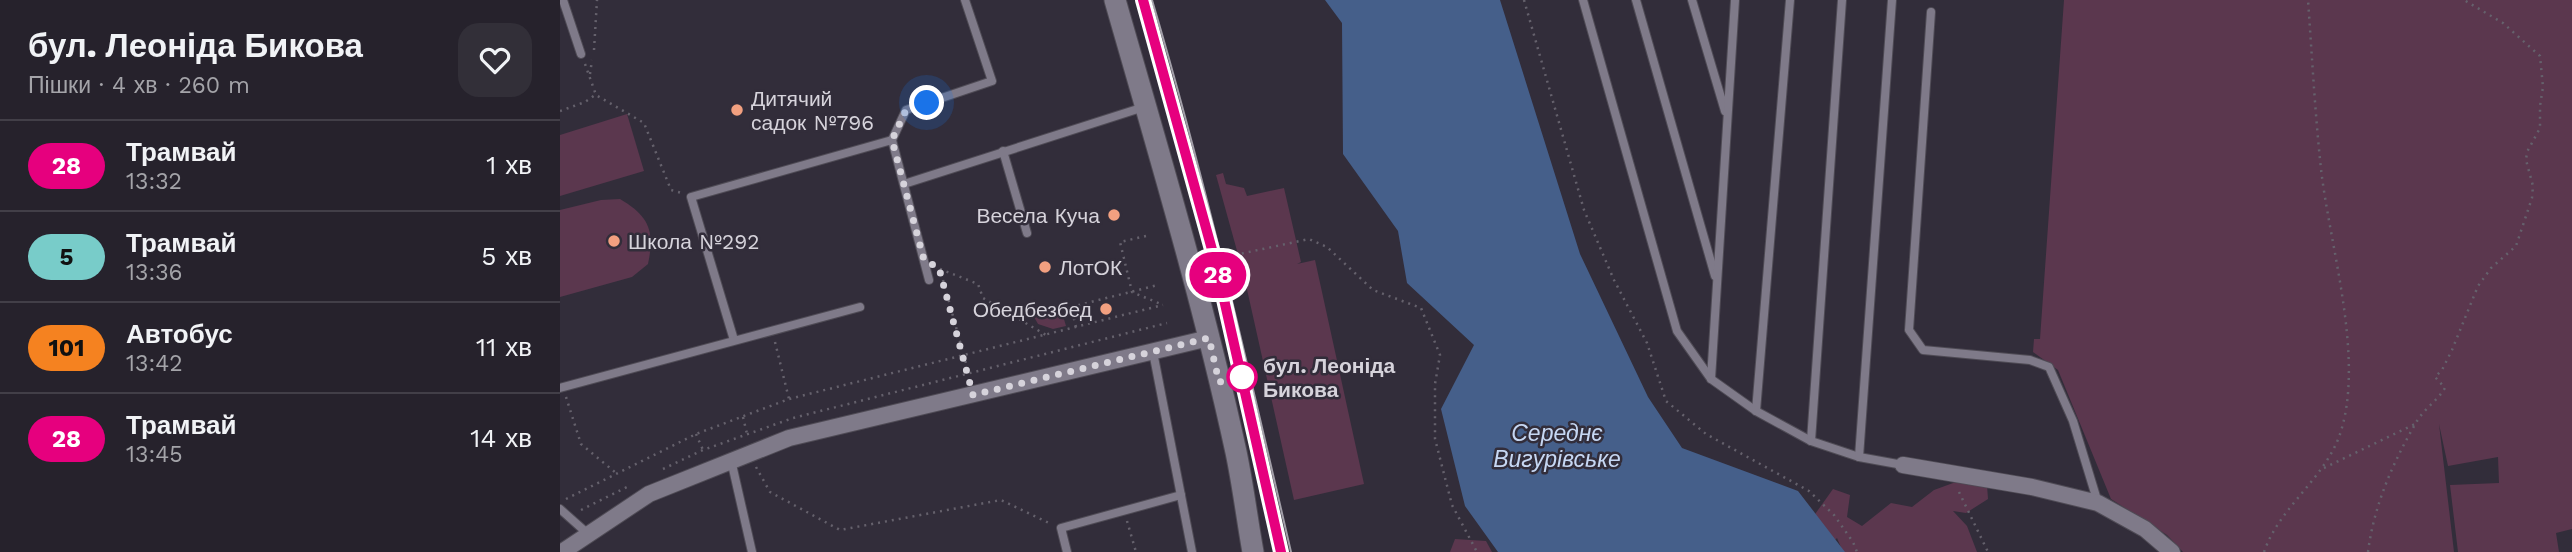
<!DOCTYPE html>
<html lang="uk">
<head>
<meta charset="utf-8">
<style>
	:root { --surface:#26222c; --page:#322f38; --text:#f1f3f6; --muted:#a4a4a9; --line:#423f48 }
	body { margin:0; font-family:"Work Sans",sans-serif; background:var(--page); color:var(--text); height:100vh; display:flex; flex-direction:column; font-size:26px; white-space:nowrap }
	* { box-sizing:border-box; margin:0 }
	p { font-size:23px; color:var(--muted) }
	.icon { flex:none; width:38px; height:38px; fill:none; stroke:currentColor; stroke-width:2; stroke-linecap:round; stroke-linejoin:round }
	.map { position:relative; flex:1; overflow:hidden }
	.panel { display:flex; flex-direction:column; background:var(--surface); width:560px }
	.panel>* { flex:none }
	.badge { padding:0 14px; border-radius:23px; font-size:24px; line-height:46px }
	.you { position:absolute; width:35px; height:35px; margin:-18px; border:5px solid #fff; border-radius:50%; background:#1a73e8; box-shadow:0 0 0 10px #1a73e833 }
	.map>.badge { position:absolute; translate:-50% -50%; box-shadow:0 0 0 4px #fff }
	.round { display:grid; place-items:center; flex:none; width:74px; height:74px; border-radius:21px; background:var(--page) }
	.headline { display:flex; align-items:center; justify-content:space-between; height:119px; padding:0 28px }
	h1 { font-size:33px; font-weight:800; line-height:52px }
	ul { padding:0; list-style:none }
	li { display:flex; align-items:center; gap:21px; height:91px; padding:0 28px; border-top:2px solid var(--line) }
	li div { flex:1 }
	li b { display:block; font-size:26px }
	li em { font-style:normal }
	li .badge { min-width:77px; font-weight:700; text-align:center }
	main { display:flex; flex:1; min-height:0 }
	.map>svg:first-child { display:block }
</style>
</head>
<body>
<main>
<section class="panel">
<div class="headline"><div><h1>бул. Леоніда Бикова</h1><p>Пішки · 4 хв · 260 m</p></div><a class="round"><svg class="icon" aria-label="heart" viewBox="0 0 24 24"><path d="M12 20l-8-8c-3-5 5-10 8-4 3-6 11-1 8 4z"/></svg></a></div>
<ul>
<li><span class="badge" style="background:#e6007e;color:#fff">28</span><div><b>Трамвай</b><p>13:32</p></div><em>1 хв</em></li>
<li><span class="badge" style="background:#78ccc9;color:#111">5</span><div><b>Трамвай</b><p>13:36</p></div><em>5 хв</em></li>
<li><span class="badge" style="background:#f58220;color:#111">101</span><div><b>Автобус</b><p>13:42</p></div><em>11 хв</em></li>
<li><span class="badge" style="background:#e6007e;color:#fff">28</span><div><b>Трамвай</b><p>13:45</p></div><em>14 хв</em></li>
</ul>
</section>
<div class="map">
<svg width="2012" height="552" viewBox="0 0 2012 552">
	<rect width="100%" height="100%" fill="#322d3a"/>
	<!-- green -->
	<g fill="#5b374e">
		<polygon points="1504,0 2012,0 2012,529 1996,533 1999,552 1898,552 1890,485 1939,483 1938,457 1888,466 1879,424 1894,552 1623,552 1607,535 1551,499 1498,370 1473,352 1474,339 1480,339"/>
		<polygon points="67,114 84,171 0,196 0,135"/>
		<polygon points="663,173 666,184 684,188 687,196 724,188 741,262 737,264 755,260 804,484 734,500 684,276 656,175"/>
		<path d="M60 199C89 216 95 231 88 264L72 277 0 297V210L41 200Z"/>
		<polygon points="501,309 506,326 493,329 478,324 474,317"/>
		<polygon points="1404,479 1427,485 1428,499 1406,513 1393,511 1407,526 1417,552 1283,552 1277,538 1263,552 1243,531 1273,489 1290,495 1287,517 1302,526 1331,503 1352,507 1374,490"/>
		<polygon points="895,539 926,541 932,552 890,552"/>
	</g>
	<!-- water -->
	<polygon fill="#455f8a" points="765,0 940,0 1020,254 1088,397 1122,448 1238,491 1285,552 938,552 905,506 881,409 914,345 847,283 838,231 783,154 782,23"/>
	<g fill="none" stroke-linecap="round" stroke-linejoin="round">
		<defs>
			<g id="lane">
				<polyline points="3,0 21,54"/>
				<polyline points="1023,0 1117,331 1151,379 1196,411 1251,441 1299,457 1343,465"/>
				<polyline points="1076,0 1155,276"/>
				<polyline points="1132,0 1165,111"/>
				<polyline points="1371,12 1349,330 1363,350 1470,360 1489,367 1513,421 1538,503"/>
				<polyline points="443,151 467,233"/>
				<polyline points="344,184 584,107"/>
				<polyline points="369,280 332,140 346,110 432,81 405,0"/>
				<polyline points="174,340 131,197 332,140"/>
				<polyline points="593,352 632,552"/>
				<polyline points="1151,379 1175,0"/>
				<polyline points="0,388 300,307"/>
				<polyline points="1196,411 1230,0"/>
				<polyline points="1251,441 1282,0"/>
				<polyline points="1299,457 1332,0"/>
				<polyline points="171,460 192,552"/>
				<polyline points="0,509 27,533"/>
				<polyline points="507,552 501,528 621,495"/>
			</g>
			<g id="street">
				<polyline points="1343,465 1472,487 1538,503 1585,529 1612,552"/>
				<polyline points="2,552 89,494 229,438 649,338"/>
			</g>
			<path id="secondary" d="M555 0C598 150 643 300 676 452 683 485 687 519 693 552"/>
		</defs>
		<!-- lane casing -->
		<use href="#lane" stroke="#4f4b55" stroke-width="10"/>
		<!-- street casing -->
		<use href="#street" stroke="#4f4b55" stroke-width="18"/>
		<!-- secondary casing -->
		<use href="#secondary" stroke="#4f4b55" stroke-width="23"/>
		<!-- path -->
		<g stroke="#65616c" stroke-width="2.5" stroke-dasharray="2 5" stroke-linecap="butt">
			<polyline points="964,0 1024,210 1054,280 1087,343 1106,401 1146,434 1249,491 1274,515 1293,542 1297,552"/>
			<polyline points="34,50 37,0"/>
			<polyline points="25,64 36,95 84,123 111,190 122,193"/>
			<polyline points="30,74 32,60"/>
			<polyline points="0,111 25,102 35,95"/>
			<polyline points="586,236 560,242 572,292 603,305"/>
			<polyline points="675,255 749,239 767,247 813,290 861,308 880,355 875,384 875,439 892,505 917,552"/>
			<polyline points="380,269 418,284 423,298 486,335"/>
			<polyline points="383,280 409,374"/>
			<polyline points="516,327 511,307 598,285"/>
			<polyline points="215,342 229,399"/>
			<polyline points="6,397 21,444 56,473"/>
			<polyline points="183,417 187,434"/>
			<polyline points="136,434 143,450"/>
			<polyline points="196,467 210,492 280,530 441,500 489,523"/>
			<polyline points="1764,468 1855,424"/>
			<polyline points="103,469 143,450 233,418 607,323"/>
			<polyline points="1399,492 1428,552"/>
			<polyline points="6,499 136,434 229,399 603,305"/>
			<polyline points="21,510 69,486"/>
			<polyline points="567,521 576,552"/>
			<path d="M1704 552C1719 508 1762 481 1779 437 1806 362 1770 248 1761 169 1755 113 1752 56 1748 0"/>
			<path d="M1808 552C1814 505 1833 462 1857 421 1865 408 1878 400 1885 388L1875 377 1882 370 1892 350 1918 286 1931 268 1956 246 1972 198 1973 186 1966 160 1967 152 1980 128V106L1983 87 1980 56 1943 23 1904 0"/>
		</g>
		<!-- lane -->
		<use href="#lane" stroke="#7f7a89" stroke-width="8"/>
		<!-- street -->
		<use href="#street" stroke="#7f7a89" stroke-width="16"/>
		<!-- secondary -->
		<use href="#secondary" stroke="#7f7a89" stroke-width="21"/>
		<!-- tram -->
		<path stroke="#a29fa8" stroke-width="2" d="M592 0C646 182 688 367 731 552"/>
	</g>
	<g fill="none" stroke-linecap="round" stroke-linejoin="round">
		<defs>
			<polyline id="line" points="583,0 656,264 721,552"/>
		</defs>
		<!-- line casing -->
		<use href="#line" stroke="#fff" stroke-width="16"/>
		<!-- line -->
		<use href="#line" stroke="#e6007e" stroke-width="10"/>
		<!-- walk -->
		<polyline stroke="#d6d3db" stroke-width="7" stroke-dasharray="0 12.6" points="367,103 346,110 332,140 364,260 379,268 413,395 649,338 659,382 682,377"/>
	</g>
	<!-- markers -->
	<g fill="#f2a080" stroke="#322d3a" stroke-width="2.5">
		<circle cx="177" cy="110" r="7"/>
		<circle cx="554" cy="215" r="7"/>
		<circle cx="54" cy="241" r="7"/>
		<circle cx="485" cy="267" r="7"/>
		<circle cx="546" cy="309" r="7"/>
	</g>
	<circle fill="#fff" stroke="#e6007e" stroke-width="3.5" cx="682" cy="377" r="14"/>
	<g text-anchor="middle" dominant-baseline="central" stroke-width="5" stroke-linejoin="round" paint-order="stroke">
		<!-- poi labels -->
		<g font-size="21" fill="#d6d3db" stroke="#322d3a" text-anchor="start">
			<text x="191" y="98">Дитячий<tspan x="191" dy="24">садок №796</tspan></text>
			<text x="540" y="215" text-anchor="end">Весела Куча</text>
			<text x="68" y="241">Школа №292</text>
			<text x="499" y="267">ЛотОК</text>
			<text x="532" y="309" text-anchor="end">Обедбезбед</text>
		</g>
		<!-- stop labels -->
		<g font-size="21" font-weight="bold" fill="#d6d3db" stroke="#322d3a" text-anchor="start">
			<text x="703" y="365">бул. Леоніда<tspan x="703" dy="24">Бикова</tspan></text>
		</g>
		<!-- water labels -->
		<g font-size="23" font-style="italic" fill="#c6d7f3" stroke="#322d3a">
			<text x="997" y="433">Середнє<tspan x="997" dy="26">Вигурівське</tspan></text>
		</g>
	</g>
</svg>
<div class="you" style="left:367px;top:103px"></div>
<b class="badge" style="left:658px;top:275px;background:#e6007e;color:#fff">28</b>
</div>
</main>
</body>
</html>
